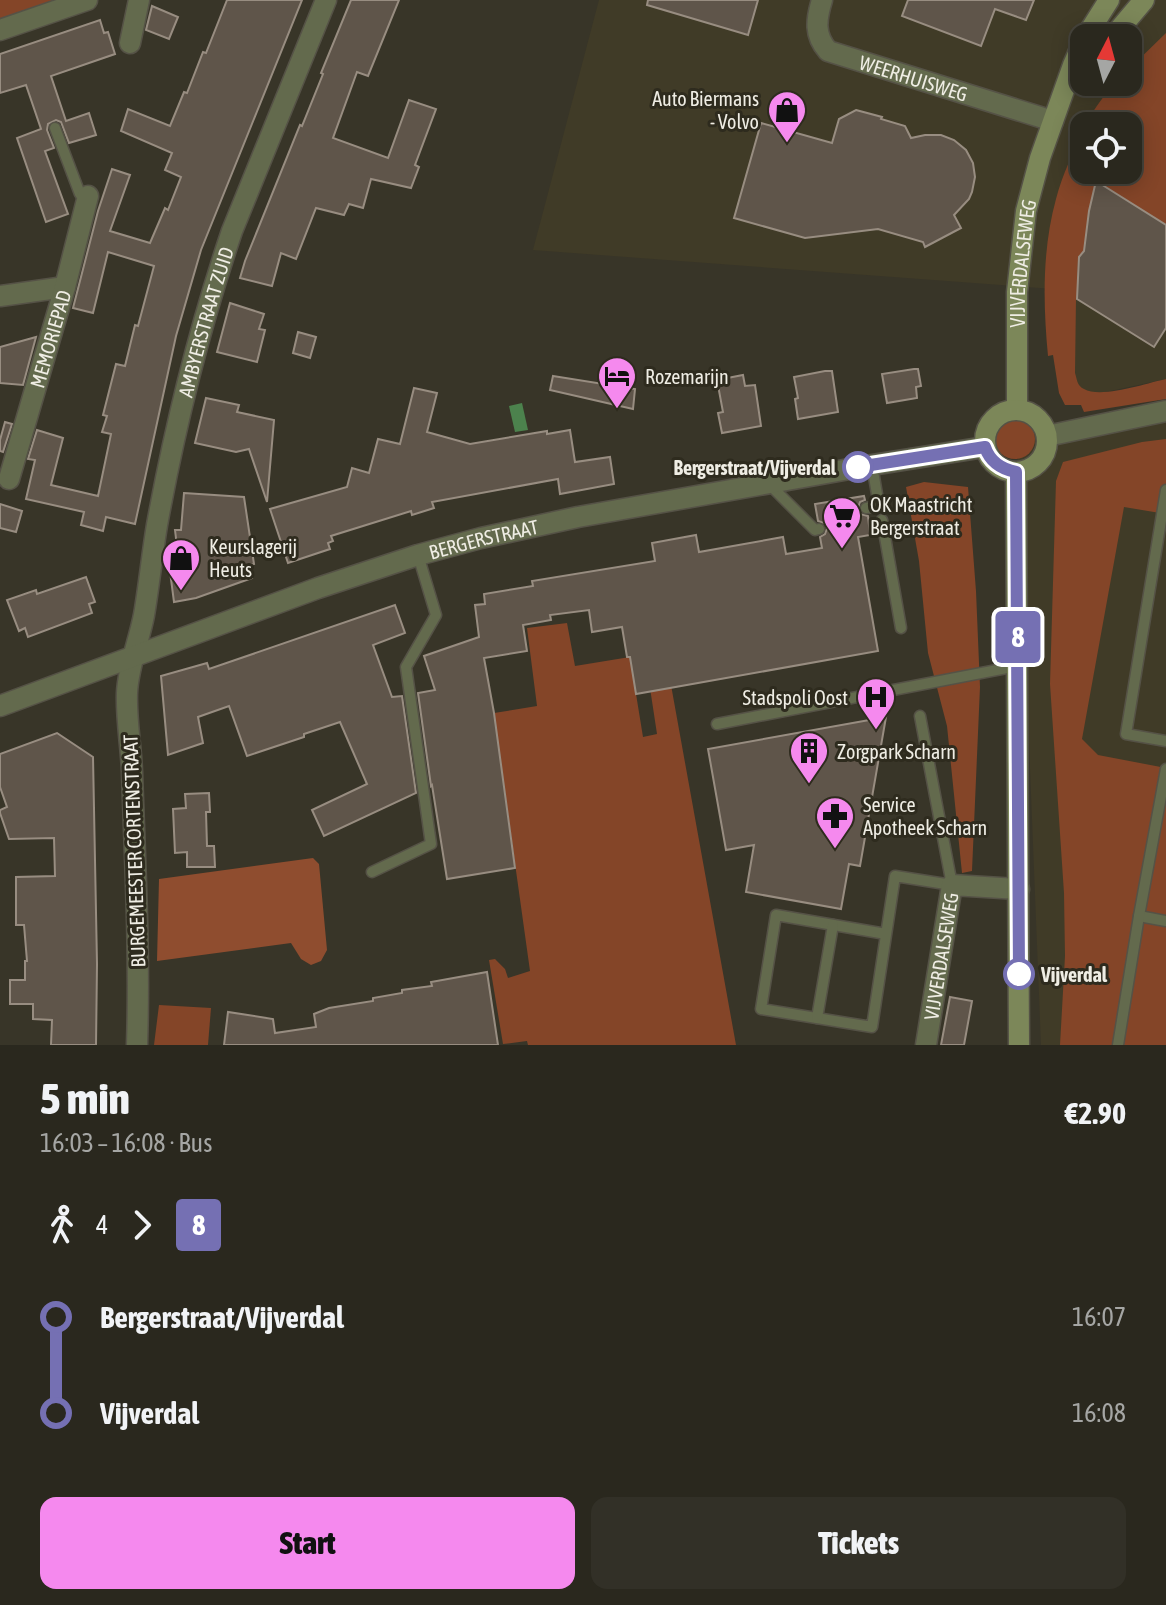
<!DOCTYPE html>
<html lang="en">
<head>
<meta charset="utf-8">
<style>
	:root { --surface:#2a281e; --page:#323027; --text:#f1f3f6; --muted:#a5a6a4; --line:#46443c; --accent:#f589ee }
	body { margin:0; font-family:"Asap Condensed",sans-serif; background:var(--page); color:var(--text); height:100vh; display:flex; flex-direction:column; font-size:30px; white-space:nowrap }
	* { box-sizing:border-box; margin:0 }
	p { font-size:26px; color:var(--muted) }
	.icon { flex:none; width:44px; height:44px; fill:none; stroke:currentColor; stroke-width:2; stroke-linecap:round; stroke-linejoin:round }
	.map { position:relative; height:1045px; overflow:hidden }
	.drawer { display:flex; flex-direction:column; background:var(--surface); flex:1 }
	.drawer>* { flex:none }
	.badge { padding:0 16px; border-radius:6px; font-size:28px; line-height:52px }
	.needle { width:52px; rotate:6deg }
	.fabs { position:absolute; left:1070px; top:24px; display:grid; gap:16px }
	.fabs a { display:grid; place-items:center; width:72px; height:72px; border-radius:16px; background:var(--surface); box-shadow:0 4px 20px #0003,0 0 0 2px var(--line); font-size:40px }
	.map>.badge { position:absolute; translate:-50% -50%; box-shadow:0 0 0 4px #fff }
	.legs { display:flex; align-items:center; gap:12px; height:88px; padding:0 40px; font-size:26px }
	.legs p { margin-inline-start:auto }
	.headline { display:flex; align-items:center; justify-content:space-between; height:136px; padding:0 40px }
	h1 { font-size:44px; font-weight:800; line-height:60px }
	.button { display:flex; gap:16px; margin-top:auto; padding:16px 40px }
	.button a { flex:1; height:92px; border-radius:16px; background:var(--accent); color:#111; font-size:32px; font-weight:800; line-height:92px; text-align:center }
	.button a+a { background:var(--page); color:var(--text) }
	ul { padding:0 40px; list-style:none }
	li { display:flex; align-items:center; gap:28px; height:96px; font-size:30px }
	li i { display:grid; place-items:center; width:12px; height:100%; margin:0 10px; background:currentColor }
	li i::after { content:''; width:20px; height:20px; margin:-10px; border:6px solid; border-radius:50%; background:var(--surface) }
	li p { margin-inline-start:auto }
	li:first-child i { background:linear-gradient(#0000 50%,currentColor 0) }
	li:last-child i { background:linear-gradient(currentColor 50%,#0000 0) }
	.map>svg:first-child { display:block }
</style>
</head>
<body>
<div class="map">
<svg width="1166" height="1045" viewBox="0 0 1166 1045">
	<rect width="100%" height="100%" fill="#383528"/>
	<!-- built -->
	<g fill="#403b27" fill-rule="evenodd">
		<path d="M599 0H1166V379L1101 393 1064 391 1054 289 533 250ZM1084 38H1128V82H1084ZM1084 126H1128V170H1084Z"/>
		<polygon points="1166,413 1166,1045 1041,1045 1017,442"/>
	</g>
	<!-- green -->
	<g fill="#844528">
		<polygon points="0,0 76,0 0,25"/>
		<path d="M1166 33V225L1096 182 1083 260 1078 258 1077 297 1076 298 1075 373C1077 379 1077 386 1084 389 1101 399 1147 383 1166 379V399L1084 412 1081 405H1065L1059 393 1053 355 1048 356C1043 304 1042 250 1056 199 1062 175 1074 151 1084 129V170H1128V126H1085C1093 110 1104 95 1116 82H1128V70Z"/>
		<circle cx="1015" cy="439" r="20"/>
		<polygon points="1166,439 1166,514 1124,507 1082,739 1098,755 1166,768 1166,1045 1060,1045 1065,956 1064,893 1050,684 1056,481 1063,462 1142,442"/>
		<polygon points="924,482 968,487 976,591 980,687 972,871 962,873 947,726 928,653 919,561 906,487"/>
		<polygon points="567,623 575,666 630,657 643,737 657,734 650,688 671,685 736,1045 528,1045 527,1041 503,1044 489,960 495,959 505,969 508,978 530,971 494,713 537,706 527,628"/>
		<polygon points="159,1005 211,1008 208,1045 154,1045"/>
	</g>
	<!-- forest -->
	<polygon fill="#8f4d2f" points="313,858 319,864 327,950 321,961 311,965 301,959 291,943 157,961 159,879"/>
	<!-- water -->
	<polygon fill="#4c824d" points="522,403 528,430 515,432 509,406"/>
	<!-- building -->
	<g fill="#5f554a" stroke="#988d81" stroke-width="2">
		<polygon points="227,0 302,0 201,250 176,336 135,524 106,517 103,531 81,525 84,512 26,499 35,460 28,459 37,430 63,438 51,485 98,496 111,434 102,432 107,416 103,415 116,364 125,366 135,325 138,326 154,266 108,252 93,313 73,308 98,211 112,169 130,175 110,231 150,243 165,208 168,210 181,177 165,170 172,153 121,131 128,109 170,126 184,92 187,93 203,52 206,53"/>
		<polygon points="351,0 399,0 368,76 357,72 333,138 388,158 409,100 436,109 415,165 419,167 411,188 371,179 363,208 349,204 344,215 316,208 296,259 281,253 272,286 240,278 245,261 300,125 302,126 323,74 321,73"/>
		<polygon points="648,0 758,0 748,35 647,5"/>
		<polygon points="908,0 1034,0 1026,20 995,9 981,46 902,16"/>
		<polygon points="152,6 178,17 169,39 146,30"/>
		<polygon points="100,20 104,33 108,32 115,54 51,76 66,121 89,113 96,135 69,143 61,122 56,120 48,124 47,130 54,148 45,151 68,214 46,222 17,138 41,129 26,85 0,93 0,54"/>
		<polygon points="856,110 882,117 881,119 905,126 911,138 925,135 941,135 954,140 966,150 973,163 975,177 972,192 969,199 954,215 961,228 925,247 923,242 878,229 805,238 734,218 761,123 832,143 839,119"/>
		<polygon points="1096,181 1166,225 1166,328 1154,347 1077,299 1079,257 1084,251 1089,211"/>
		<polygon points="230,303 264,314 259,329 265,330 257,362 217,352"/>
		<polygon points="298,332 316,337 310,358 293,353"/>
		<polygon points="36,337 23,385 0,383 0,347"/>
		<polygon points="914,369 918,369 921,386 916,387 917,398 887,403 882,374"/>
		<polygon points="825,371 832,371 838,412 798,419 795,399 798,398 794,377"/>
		<polygon points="743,375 745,386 755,385 761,426 722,433 718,413 723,412 717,380"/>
		<polygon points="553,376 635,389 633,409 550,390"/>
		<polygon points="414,388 437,393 427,432 470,444 547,431 547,434 570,430 575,462 610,457 614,484 560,494 558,479 432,502 434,508 412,515 411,511 331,536 333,541 328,543 330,549 288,563 270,509 347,487 352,468 369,473 378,439 400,444"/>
		<polygon points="206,398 239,405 237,412 274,420 267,502 249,449 236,452 195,443"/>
		<polygon points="5,422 12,424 3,452 0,451 0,440"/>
		<polygon points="184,493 244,497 254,564 249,565 252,578 196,598 174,602 169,564 179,563 175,530 181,530"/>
		<polygon points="864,496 865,500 860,502 858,508 860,514 868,516 870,535 858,537 878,651 636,694 630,657 627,657 622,627 592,632 589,610 550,615 551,620 523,625 527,651 484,658 494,713 515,868 447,879 432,785 431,786 418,693 435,690 424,656 479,637 475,605 485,604 484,594 533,586 532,581 655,561 652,543 696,535 699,552 783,537 786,554 822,548 820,537 825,534 827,528 824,523 818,521 815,504"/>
		<polygon points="0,504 22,511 16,532 0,528"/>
		<polygon points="86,577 95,602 89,604 92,613 28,637 25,628 19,631 7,600 36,590 37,594"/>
		<polygon points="395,605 405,633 373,645 392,697 402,696 416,793 324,836 312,810 367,784 340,722 304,734 304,737 247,756 229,706 198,717 203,743 168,755 161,676 207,663 209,669"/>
		<polygon points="886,717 860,866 849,864 841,909 746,892 754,845 726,850 708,749"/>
		<polygon points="57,733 93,757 97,964 96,1045 51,1045 52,1020 33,1019 33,1004 10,1004 10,980 25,980 25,961 27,961 24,925 16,925 16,877 55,876 54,838 9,839 0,813 0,810 7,807 0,787 0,754"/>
		<polygon points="209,793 210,812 206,812 207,846 214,846 215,867 187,867 187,852 175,853 173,809 186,808 185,794"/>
		<polygon points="487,972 498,1045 224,1045 228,1012 273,1019 275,1033 316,1027 314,1014 329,1008 373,1001 373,998 402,993 402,990 432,986 431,982"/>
		<polygon points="950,997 972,1001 964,1045 941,1045"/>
	</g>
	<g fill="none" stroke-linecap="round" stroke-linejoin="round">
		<defs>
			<g id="service">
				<polyline points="55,128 80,194 88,196"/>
				<polyline points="768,483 815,530 819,529"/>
				<polyline points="1166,490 1126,734 1166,741"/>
				<polyline points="866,508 879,506 872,465"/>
				<polyline points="882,520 901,628"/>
				<polyline points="717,724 1018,666"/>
				<polyline points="372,872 431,844 406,667 436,615 418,555"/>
				<polyline points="1139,916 1166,921"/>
				<polyline points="886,934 776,915 761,1009 872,1027 895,876 952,885 920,716"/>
				<polyline points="817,1018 833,925"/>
				<polyline points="1118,1045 1139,916 1166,769"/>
			</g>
			<g id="minor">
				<path id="s1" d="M822 0C816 20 814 35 828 51L1053 121"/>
				<polyline points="0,30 87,0"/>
				<polyline points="130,43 139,0"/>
				<polyline points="0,296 65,287"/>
				<polyline points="1047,436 1166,411"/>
				<path id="s2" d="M9 479 65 287 88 196"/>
				<path id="s3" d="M137 1045C140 954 135 863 132 772 131 745 126 719 127 693 128 667 139 641 144 615 149 586 152 555 157 525 175 426 200 326 232 231L326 0"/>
				<path id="s4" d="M926 1045 952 885 1019 889"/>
			</g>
			<g id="tertiary">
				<path id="s5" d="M0 706 318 588 418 555 481 538 578 517 872 465 985 447"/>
			</g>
			<g id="secondary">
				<polyline points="1085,38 1109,0"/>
				<polyline points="1112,38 1144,0"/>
				<path id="s6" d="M1017 409V292L1026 211 1040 158 1073 65 1084 40"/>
				<circle cx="1016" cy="441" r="31"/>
				<polyline points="1016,472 1019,1045"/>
			</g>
		</defs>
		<!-- service casing -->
		<use href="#service" stroke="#555246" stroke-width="13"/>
		<!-- minor casing -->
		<use href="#minor" stroke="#555246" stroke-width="23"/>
		<!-- tertiary casing -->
		<use href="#tertiary" stroke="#555246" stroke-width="23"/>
		<!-- secondary casing -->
		<use href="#secondary" stroke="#555246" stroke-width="23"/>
		<!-- service -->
		<use href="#service" stroke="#636a4d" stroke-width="10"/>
		<!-- minor -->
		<use href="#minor" stroke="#636a4d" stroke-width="20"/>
		<!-- tertiary -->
		<use href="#tertiary" stroke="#636a4d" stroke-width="20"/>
		<!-- secondary -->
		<use href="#secondary" stroke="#7c8759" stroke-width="20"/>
	</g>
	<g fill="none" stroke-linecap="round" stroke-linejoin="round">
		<defs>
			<path id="line-1" d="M858 467 985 447C990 462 1001 469 1016 472L1019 974"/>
		</defs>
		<!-- line-1 casing -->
		<use href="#line-1" stroke="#fff" stroke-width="18"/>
		<!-- line-1 -->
		<use href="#line-1" stroke="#7570b3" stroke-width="12"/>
	</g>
	<!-- icons -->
	<defs>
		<symbol id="shop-pin" viewBox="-11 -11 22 30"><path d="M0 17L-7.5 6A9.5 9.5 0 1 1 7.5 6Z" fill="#f589ee" stroke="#2e2b1e"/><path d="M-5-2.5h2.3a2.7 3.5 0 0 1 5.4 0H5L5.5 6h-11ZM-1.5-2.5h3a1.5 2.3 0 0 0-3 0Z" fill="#111"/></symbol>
		<symbol id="hotel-pin" viewBox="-11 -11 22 30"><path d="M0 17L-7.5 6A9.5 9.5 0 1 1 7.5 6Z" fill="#f589ee" stroke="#2e2b1e"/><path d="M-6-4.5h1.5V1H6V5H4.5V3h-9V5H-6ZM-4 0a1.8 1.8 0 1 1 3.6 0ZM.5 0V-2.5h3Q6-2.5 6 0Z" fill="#111"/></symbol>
		<symbol id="supermarket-pin" viewBox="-11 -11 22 30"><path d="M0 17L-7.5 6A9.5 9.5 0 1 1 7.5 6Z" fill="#f589ee" stroke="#2e2b1e"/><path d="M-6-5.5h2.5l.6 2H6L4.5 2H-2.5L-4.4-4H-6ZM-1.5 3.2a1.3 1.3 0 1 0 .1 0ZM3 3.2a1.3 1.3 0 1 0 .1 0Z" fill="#111"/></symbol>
		<symbol id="hospital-pin" viewBox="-11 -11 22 30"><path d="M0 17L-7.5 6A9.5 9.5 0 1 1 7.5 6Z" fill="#f589ee" stroke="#2e2b1e"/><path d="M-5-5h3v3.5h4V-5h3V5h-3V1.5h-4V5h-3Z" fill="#111"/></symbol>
		<symbol id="building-pin" viewBox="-11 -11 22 30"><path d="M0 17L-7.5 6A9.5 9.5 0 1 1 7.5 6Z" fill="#f589ee" stroke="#2e2b1e"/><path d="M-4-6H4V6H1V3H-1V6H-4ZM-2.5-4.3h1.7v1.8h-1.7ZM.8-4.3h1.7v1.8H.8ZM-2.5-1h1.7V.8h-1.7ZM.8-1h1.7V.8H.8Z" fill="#111"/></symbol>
		<symbol id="pharmacy-pin" viewBox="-11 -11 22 30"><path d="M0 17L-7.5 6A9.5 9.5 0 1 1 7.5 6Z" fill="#f589ee" stroke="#2e2b1e"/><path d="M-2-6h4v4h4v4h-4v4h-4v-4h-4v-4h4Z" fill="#111"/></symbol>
	</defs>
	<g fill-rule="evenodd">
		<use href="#shop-pin" x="765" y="88" width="44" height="60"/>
		<use href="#hotel-pin" x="595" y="354" width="44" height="60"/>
		<use href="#supermarket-pin" x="820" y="494" width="44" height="60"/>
		<use href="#shop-pin" x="159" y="536" width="44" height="60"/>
		<use href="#hospital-pin" x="854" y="675" width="44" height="60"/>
		<use href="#building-pin" x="787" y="729" width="44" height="60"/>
		<use href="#pharmacy-pin" x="813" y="794" width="44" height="60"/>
	</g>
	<!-- markers -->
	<g fill="#fff" stroke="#7570b3" stroke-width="4">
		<circle cx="858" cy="467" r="14"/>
		<circle cx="1019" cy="974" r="14"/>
	</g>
	<g text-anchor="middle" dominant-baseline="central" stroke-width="6" stroke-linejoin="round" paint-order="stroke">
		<!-- street labels -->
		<g font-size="20" fill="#efede4" stroke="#2e2b1e">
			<text stroke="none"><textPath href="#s1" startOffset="144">WEERHUISWEG</textPath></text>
			<text stroke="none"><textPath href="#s6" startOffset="146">VIJVERDALSEWEG</textPath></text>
			<text stroke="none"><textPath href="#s3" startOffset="732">AMBYERSTRAAT ZUID</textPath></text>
			<text stroke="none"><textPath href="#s2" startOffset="146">MEMORIEPAD</textPath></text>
			<text stroke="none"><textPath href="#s5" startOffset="512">BERGERSTRAAT</textPath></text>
			<text transform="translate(134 851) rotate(-92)">BURGEMEESTER CORTENSTRAAT</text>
			<text stroke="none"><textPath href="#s4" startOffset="90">VIJVERDALSEWEG</textPath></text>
		</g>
		<!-- poi labels -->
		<g font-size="20" fill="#efede4" stroke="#2e2b1e" text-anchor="start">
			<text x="759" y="98" text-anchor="end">Auto Biermans<tspan x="759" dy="23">- Volvo</tspan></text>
			<text x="645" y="376">Rozemarijn</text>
			<text x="870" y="504">OK Maastricht<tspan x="870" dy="23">Bergerstraat</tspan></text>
			<text x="209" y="546">Keurslagerij<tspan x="209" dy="23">Heuts</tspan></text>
			<text x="848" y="697" text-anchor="end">Stadspoli Oost</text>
			<text x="837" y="751">Zorgpark Scharn</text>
			<text x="863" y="804">Service<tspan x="863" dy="23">Apotheek Scharn</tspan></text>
		</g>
		<!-- stop labels -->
		<g font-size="20" font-weight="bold" fill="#efede4" stroke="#2e2b1e" text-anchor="end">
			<text x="836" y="467">Bergerstraat/Vijverdal</text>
			<text x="1041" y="974" text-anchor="start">Vijverdal</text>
		</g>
	</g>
</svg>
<div class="fabs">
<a><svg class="needle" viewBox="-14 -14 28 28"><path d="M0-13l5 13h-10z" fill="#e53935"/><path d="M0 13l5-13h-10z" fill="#a5a6a4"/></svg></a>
<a><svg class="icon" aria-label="locate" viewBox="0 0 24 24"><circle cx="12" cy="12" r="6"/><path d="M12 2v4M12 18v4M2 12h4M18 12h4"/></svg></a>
</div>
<b class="badge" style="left:1018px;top:637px;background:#7570b3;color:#fff">8</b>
</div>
<section class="drawer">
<div class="headline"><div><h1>5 min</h1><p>16:03 – 16:08 · Bus</p></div><b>€2.90</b></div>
<div class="legs"><svg class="icon" aria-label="walk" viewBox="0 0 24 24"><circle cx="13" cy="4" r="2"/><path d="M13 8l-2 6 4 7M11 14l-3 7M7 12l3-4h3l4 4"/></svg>4<svg class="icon" aria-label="forward" viewBox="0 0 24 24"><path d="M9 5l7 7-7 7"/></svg><b class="badge" style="background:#7570b3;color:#fff">8</b></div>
<ul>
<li><i style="color:#7570b3"></i><b>Bergerstraat/Vijverdal</b><p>16:07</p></li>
<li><i style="color:#7570b3"></i><b>Vijverdal</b><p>16:08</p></li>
</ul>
<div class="button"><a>Start</a><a>Tickets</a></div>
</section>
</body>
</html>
